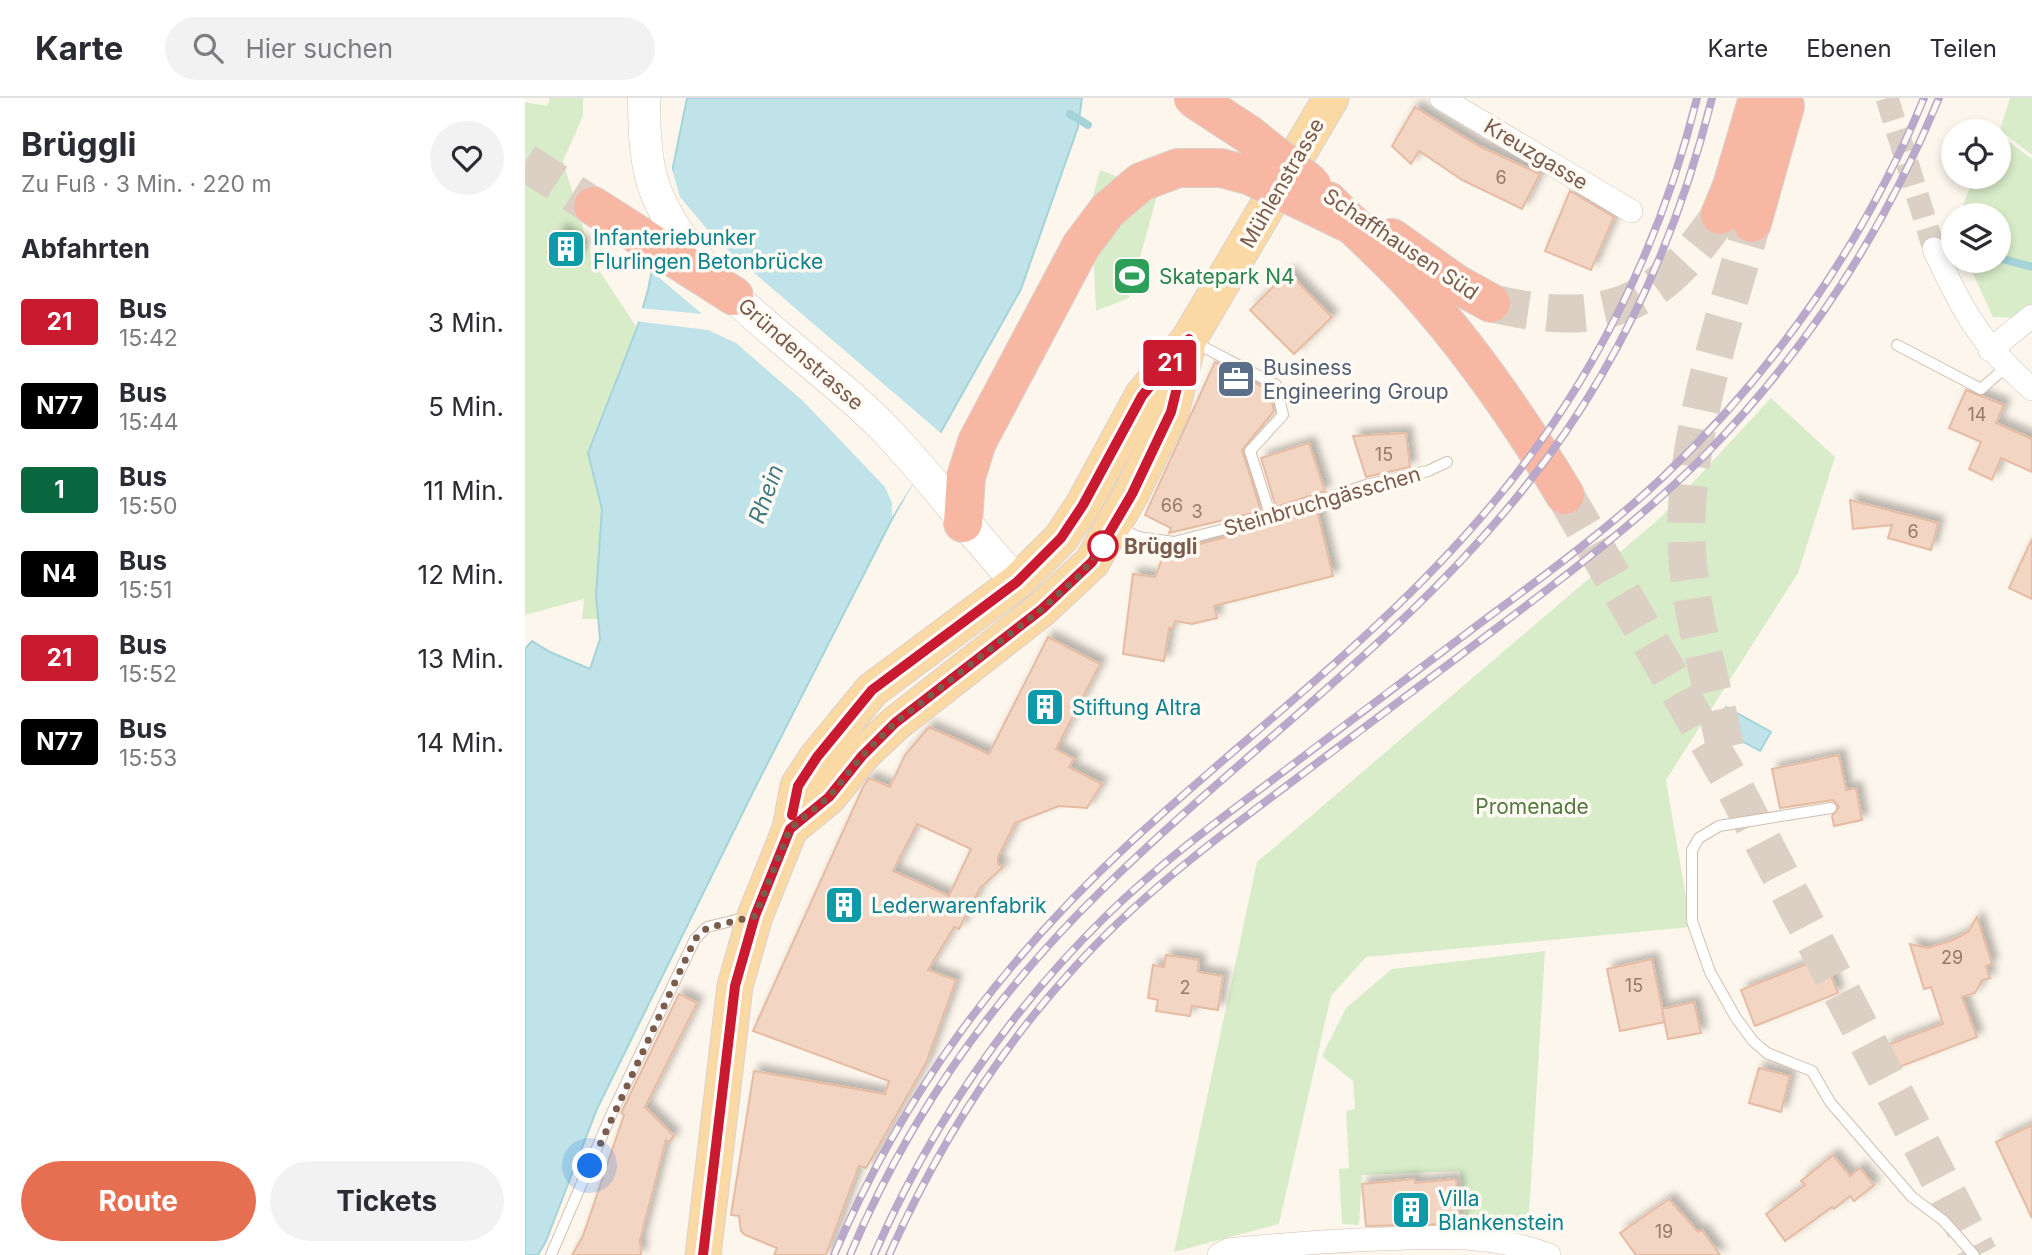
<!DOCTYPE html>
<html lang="de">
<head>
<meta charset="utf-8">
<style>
	:root { --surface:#fff; --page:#f2f2f3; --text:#2b2b33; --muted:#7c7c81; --line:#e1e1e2; --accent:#e76f51 }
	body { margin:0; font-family:Inter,sans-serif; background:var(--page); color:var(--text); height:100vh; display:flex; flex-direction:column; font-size:26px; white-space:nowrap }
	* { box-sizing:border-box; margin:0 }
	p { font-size:23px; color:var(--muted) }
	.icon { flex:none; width:38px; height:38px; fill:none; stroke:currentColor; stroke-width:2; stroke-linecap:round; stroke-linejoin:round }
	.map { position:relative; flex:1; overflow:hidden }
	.panel { display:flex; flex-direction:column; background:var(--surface); width:525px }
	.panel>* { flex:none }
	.badge { padding:0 14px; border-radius:5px; font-size:24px; line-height:46px }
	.tools { position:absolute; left:1416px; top:21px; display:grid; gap:14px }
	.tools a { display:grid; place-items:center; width:70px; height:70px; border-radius:50%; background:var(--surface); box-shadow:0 4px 10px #0003; font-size:35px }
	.you { position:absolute; width:35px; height:35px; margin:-18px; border:5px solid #fff; border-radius:50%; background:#1a73e8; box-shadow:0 0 0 10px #1a73e833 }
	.map>.badge { position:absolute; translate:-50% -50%; box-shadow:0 0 0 4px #fff }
	h2 { padding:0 21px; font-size:26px; line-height:63px }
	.round { display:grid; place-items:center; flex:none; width:74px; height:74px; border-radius:37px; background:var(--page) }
	.headline { display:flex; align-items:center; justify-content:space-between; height:119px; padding:0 21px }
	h1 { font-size:33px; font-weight:700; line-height:52px }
	.action { display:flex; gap:14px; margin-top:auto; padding:14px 21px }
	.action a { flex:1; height:80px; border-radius:42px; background:var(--accent); color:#fff; font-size:28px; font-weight:700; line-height:80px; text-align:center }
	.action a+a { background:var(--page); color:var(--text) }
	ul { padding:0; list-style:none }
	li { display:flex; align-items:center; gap:21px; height:84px; padding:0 21px }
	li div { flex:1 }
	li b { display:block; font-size:26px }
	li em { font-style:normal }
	li .badge { min-width:77px; font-weight:700; text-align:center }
	header { display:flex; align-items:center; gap:42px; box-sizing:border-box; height:98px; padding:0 35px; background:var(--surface); border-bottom:2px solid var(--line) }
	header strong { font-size:33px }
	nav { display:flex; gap:38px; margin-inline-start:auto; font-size:24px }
	.search { width:490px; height:63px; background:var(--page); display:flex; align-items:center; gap:18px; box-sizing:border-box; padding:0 24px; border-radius:38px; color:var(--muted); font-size:26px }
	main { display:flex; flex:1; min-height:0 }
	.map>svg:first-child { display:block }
</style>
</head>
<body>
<header>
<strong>Karte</strong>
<div class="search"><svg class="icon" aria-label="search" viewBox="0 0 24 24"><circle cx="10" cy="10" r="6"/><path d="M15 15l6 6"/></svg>Hier suchen</div>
<nav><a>Karte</a><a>Ebenen</a><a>Teilen</a></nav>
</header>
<main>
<section class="panel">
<div class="headline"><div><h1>Brüggli</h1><p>Zu Fuß · 3 Min. · 220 m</p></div><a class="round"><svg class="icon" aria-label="heart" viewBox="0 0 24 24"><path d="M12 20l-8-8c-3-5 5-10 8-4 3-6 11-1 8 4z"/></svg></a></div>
<h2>Abfahrten</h2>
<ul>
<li><span class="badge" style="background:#ca1a30;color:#fff">21</span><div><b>Bus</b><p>15:42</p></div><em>3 Min.</em></li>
<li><span class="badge" style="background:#000;color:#fff">N77</span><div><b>Bus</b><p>15:44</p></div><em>5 Min.</em></li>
<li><span class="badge" style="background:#09663f;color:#fff">1</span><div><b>Bus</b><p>15:50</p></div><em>11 Min.</em></li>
<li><span class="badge" style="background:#000;color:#fff">N4</span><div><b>Bus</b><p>15:51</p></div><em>12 Min.</em></li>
<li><span class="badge" style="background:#ca1a30;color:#fff">21</span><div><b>Bus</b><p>15:52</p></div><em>13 Min.</em></li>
<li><span class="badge" style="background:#000;color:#fff">N77</span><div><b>Bus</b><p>15:53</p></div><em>14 Min.</em></li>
</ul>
<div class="action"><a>Route</a><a>Tickets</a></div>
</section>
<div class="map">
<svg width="1507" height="1157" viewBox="0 0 1507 1157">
	<defs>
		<filter id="shadow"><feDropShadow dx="6" dy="-6" stdDeviation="3.5" flood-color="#0004"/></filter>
	</defs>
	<rect width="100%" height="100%" fill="#fdf6ec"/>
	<!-- green -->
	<g fill="#d8ecc9">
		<polygon points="25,0 58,0 58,18 38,63 68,163 112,230 63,355 77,411 72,521 57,521 59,501 0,517 0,4 22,8"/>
		<polygon points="1485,0 1507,0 1507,57 1475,32"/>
		<polygon points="1474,36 1507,61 1507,220 1468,219 1442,163 1474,163 1474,117 1434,117 1449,79 1474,79"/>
		<polygon points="575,72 633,94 604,200 571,213 566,105"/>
		<polygon points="1246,300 1310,359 1273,475 1141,682 1166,829 841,859 806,898 754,1126 649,1154 732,764 1136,419"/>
		<polygon points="1020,853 1003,1133 941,1121 935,1073 837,1077 834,1127 817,1126 814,1071 824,1070 821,1013 830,1011 828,983 797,958 821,910 867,871"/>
	</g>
	<!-- water -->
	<g fill="#bfe3e8" stroke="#a5d3da" stroke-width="2">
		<polygon points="162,0 557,0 553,29 496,191 366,423 229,692 72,1011 21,1143 13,1157 0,1157 0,551 7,543 25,554 65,571 75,541 71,497 77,411 63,355 112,230 123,192"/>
		<polygon points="1201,609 1246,634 1235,653 1190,628"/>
	</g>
	<!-- pier -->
	<polygon fill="#fdf6ec" points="145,64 155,99 192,143 418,337 367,419 367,405 360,389 278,303 211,245 183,232 110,223 114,210 177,216 124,171"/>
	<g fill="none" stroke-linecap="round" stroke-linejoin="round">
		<!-- stream -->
		<g stroke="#a5d3da" stroke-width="8">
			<polyline points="545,16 563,27"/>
			<polyline points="1474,160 1507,169"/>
		</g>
	</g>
	<!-- building -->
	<g fill="#f3d5c3" stroke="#e6bba3" stroke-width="2" fill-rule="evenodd" filter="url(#shadow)">
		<polygon points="890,9 954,48 1015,76 997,111 937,82 894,53 886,66 867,48"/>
		<polygon points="1045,93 1089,119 1066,172 1020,153"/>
		<polygon points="36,132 60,147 46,169 22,154"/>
		<polygon points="763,174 807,219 769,256 725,212"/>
		<polygon points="690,264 744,292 749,313 717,352 736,413 644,435 646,430 620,417"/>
		<polygon points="1441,292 1479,307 1471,325 1507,341 1507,374 1476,360 1467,382 1444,371 1456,344 1424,330"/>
		<polygon points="881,335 885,369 841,379 828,338"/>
		<polygon points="784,345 800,393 751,409 736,360"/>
		<polygon points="1325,402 1413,425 1406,452 1363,440 1367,427 1328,431"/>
		<polygon points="792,412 808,478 689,508 692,520 667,526 650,523 648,530 644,530 639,563 598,556 608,476 630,479 641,451 651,452 748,427"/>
		<polygon points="1507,441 1507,501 1484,490"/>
		<path d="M523 539 575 566 531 651 549 661 544 669 577 686 562 710 534 708 490 725 473 759V766L478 769 455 790 434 831 429 829 403 872 431 882 401 965 341 1070 334 1068 301 1157H249L252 1150 220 1137 216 1133 214 1118 206 1117 229 973 360 996 364 983 228 933 338 689 344 680 365 689 380 657 404 629 464 656ZM392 726 446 751 424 798 368 773Z"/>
		<polygon points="1314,657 1321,692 1331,690 1337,722 1309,728 1307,718 1314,709 1308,702 1255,710 1247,671"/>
		<polygon points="1452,819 1467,866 1461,868 1465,880 1457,882 1450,895 1437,899 1452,939 1369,971 1360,948 1418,926 1406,889 1399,891 1385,846 1403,850 1428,842 1443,834"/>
		<polygon points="641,857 674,862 673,874 698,878 693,912 667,908 665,918 631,913 633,902 623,900 628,867 639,869"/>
		<polygon points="1299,859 1313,895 1230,928 1216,892"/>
		<polygon points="1127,861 1140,924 1095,933 1082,871"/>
		<polygon points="154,896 172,905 120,1009 149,1038 144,1044 141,1042 115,1142 116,1157 47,1157 58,1138 99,1017 96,1015"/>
		<polygon points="1169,904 1176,935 1143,941 1137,911"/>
		<polygon points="1234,970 1265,978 1256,1014 1224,1005"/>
		<polygon points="1507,1027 1507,1120 1471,1044"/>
		<polygon points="1308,1057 1325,1078 1335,1070 1349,1087 1329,1103 1325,1098 1309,1111 1307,1109 1260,1143 1241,1116 1280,1087 1276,1083"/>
		<polygon points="890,1081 890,1085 931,1081 935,1126 841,1128 837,1086"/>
		<polygon points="1144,1101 1173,1134 1177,1132 1195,1157 1111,1157 1095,1135"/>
	</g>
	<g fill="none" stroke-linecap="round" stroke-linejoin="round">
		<!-- street-tunnel -->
		<polyline stroke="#dcd0c4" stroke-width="23" stroke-dasharray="23 11" stroke-linecap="butt" points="1362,0 1409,151"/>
		<!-- highway-tunnel -->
		<g stroke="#dcd0c4" stroke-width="38" stroke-dasharray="38 19" stroke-linecap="butt">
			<polyline points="0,64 68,108"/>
			<path d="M966 205C1075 231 1131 212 1195 117"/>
			<polyline points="1040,397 1207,685 1454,1157"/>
			<path d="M1200 649C1188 589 1169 529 1163 467 1152 359 1197 229 1227 125"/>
		</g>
		<defs>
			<g id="lane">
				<polyline points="667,243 751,287 758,317 725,353 746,419"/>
				<polyline points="1372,247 1456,291 1481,269"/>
				<polyline points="592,428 613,439 649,444 746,419 841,387 903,373 922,364"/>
				<polyline points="1306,710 1194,728 1174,740 1167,752 1167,823 1185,874 1211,920 1228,943 1242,955 1287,973 1305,1004 1387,1099 1419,1123 1449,1157"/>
				<polyline points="26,1157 86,1017 170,841 182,829 223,819"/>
			</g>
			<g id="street">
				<polyline points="916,0 1106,113"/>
				<path d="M1409 151C1437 212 1455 246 1507 291"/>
				<polyline points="1465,252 1507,218"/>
				<path d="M694 1157 703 1152C753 1147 803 1143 854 1141 916 1139 964 1135 1024 1157"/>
			</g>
			<path id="secondary" d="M119 0C119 31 120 70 133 99 172 190 288 258 357 328 405 377 445 434 492 484"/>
			<g id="primary">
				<polyline points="265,731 304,699 336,658 370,626 517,511 567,464 606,396 646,314 662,250"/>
				<polyline points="178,1157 210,888 230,818 265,731 273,688 292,659 347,592 492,484 536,440 558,407 617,298 664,241 806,0"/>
			</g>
			<g id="highway">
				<path d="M803 103C831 131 860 157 887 186 946 251 995 322 1040 397"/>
				<polyline points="68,108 209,198"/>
				<polyline points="1195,117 1207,88 1233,0"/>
				<polyline points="1227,125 1260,8"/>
				<polyline points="867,140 930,185 966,205"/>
				<polyline points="438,425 441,379 452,344"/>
			</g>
		</defs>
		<!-- lane casing -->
		<use href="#lane" stroke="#d1beb0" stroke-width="12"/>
		<!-- street casing -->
		<use href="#street" stroke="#d1beb0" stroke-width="24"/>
		<!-- secondary casing -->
		<use href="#secondary" stroke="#d6c0b0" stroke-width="33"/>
		<!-- primary casing -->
		<use href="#primary" stroke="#dad1cd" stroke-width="37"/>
		<!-- highway casing -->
		<use href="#highway" stroke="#dad1cd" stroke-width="40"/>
		<!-- lane -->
		<use href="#lane" stroke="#fff" stroke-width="10"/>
		<!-- street -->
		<use href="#street" stroke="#fff" stroke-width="23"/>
		<!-- secondary -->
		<use href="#secondary" stroke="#fff" stroke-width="32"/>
		<!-- primary -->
		<use href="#primary" stroke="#fbd9a5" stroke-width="35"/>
		<!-- highway -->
		<use href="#highway" stroke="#f7b7a3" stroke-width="38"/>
		<defs>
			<g id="rail">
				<path d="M309 1157C378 995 479 861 608 742 731 629 867 529 973 399 1069 283 1136 146 1172 0"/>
				<path d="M325 1157C384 1017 470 896 579 790 717 654 879 542 1000 389 1091 275 1152 141 1187 0"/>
				<path d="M349 1157C405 1029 482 915 582 817 631 769 687 727 742 686 814 631 886 577 958 523 1020 477 1083 431 1139 378 1251 272 1340 143 1399 0"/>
				<path d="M364 1157C411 1052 471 955 549 870 611 801 686 744 760 689 833 635 905 580 977 526 1047 473 1117 420 1179 358 1280 255 1359 133 1414 0"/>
			</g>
		</defs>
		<!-- rail casing -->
		<use href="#rail" stroke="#b9a8c9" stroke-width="8"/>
		<!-- rail -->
		<use href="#rail" stroke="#fffaf3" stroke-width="5" stroke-dasharray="16" stroke-linecap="butt"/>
		<defs>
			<g id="highway-bridge">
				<polyline points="668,0 723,36 787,87"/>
				<polyline points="452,344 556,148 583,112 616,84 653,70 696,70 726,78 827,127"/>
			</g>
		</defs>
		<!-- highway-bridge casing -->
		<use href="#highway-bridge" stroke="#dad1cd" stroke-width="40" stroke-linecap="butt"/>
		<!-- highway-bridge -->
		<use href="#highway-bridge" stroke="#f7b7a3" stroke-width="38"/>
	</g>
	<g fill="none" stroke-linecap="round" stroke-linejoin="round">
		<defs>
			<polyline id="line" points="178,1157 210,888 230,818 265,731 304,699 337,658 370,625 517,511 567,464 607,396 646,314 664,241 617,298 558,407 536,440 492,484 347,592 292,659 273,688 267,717"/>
		</defs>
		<!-- line casing -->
		<use href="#line" stroke="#fff" stroke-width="16"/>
		<!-- line -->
		<use href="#line" stroke="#ca1a30" stroke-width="10"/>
		<!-- walk -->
		<polyline stroke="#7a5c4d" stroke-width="7" stroke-dasharray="0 12.6" points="65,1068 170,841 182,830 230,818 265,731 304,699 337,658 370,625 517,511 555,477 578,448"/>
	</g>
	<!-- icons -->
	<defs>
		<symbol id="building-square" viewBox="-11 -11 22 22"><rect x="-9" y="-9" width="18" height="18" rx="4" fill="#0f9aa8" stroke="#fffaf3"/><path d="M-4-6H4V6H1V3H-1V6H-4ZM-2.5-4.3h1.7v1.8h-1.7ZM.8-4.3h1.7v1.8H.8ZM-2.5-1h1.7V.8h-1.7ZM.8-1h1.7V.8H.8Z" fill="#fff"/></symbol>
		<symbol id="stadium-square" viewBox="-11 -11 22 22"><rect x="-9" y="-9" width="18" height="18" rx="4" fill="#2e9e5b" stroke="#fffaf3"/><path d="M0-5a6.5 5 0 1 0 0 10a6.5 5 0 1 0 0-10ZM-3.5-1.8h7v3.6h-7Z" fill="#fff"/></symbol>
		<symbol id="office-square" viewBox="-11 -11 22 22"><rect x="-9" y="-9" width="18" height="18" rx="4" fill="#5c6f8a" stroke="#fffaf3"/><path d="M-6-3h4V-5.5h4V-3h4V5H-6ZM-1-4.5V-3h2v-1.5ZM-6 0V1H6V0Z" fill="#fff"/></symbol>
	</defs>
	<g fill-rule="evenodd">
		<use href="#building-square" x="19" y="129" width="44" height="44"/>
		<use href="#stadium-square" x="585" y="156" width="44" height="44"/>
		<use href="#office-square" x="689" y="259" width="44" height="44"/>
		<use href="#building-square" x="498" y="587" width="44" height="44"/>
		<use href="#building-square" x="297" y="785" width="44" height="44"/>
		<use href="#building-square" x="864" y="1090" width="44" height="44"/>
	</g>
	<!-- markers -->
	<circle fill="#fff" stroke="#ca1a30" stroke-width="3.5" cx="578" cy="448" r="14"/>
	<g text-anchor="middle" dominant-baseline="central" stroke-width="7" stroke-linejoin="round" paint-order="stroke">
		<!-- number labels -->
		<g font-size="18" fill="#987a6a">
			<text x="976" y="79">6</text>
			<text x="1452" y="316">14</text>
			<text x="859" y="356">15</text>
			<text x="647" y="407">66</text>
			<text x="672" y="413">3</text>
			<text x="1388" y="433">6</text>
			<text x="1427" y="859">29</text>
			<text x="1109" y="887">15</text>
			<text x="660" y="889">2</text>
			<text x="1139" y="1133">19</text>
		</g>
		<!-- street labels -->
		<g font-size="21" fill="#7a5c4d" stroke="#fffaf3">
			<text transform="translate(1011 56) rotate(31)">Kreuzgasse</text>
			<text transform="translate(757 85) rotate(-60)">Mühlenstrasse</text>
			<text transform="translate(876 146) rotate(34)">Schaffhausen Süd</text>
			<text transform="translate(276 256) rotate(41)">Gründenstrasse</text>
			<text transform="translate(797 403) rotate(-16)">Steinbruchgässchen</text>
		</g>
		<!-- culture labels -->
		<g font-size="21" fill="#0d838f" stroke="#fffaf3" text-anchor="start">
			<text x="68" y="139">Infanteriebunker<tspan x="68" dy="24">Flurlingen Betonbrücke</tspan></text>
			<text x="547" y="609">Stiftung Altra</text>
			<text x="346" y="807">Lederwarenfabrik</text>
			<text x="913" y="1100">Villa<tspan x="913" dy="24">Blankenstein</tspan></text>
		</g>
		<!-- leisure labels -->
		<g font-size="21" fill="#27864d" stroke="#fffaf3" text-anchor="start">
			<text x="634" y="178">Skatepark N4</text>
		</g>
		<!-- service labels -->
		<g font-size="21" fill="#4e5e75" stroke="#fffaf3" text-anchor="start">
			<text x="738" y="269">Business<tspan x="738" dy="24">Engineering Group</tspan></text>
		</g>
		<!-- stop labels -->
		<g font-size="21" font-weight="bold" fill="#7a5c4d" stroke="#fffaf3" text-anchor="start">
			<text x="599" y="448">Brüggli</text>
		</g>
		<!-- park labels -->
		<g font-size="21" fill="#537a41" stroke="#fffaf3">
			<text x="1007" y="708">Promenade</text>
		</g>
		<!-- water labels -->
		<g font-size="23" font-style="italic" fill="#437c86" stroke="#fffaf3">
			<text transform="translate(241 396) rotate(-70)">Rhein</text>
		</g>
	</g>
</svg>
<div class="tools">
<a><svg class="icon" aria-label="locate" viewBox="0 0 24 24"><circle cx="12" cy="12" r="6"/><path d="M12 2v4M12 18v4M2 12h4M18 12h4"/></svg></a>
<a><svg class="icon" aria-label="layers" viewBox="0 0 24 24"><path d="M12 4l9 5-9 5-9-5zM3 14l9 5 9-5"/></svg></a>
</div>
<div class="you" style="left:65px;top:1068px"></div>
<b class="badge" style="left:645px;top:265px;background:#ca1a30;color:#fff">21</b>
</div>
</main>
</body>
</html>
